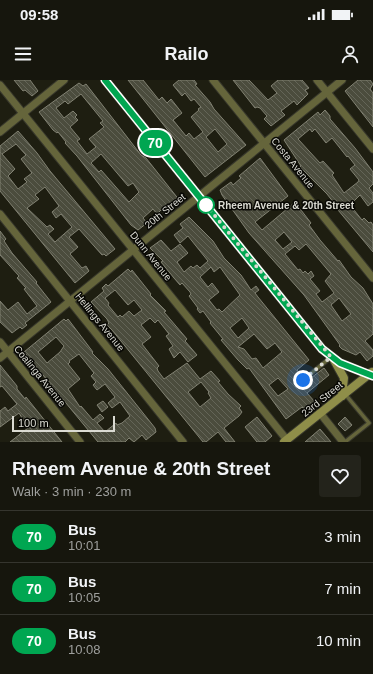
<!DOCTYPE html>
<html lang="en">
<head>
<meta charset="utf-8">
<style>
	:root { --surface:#16160d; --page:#23231b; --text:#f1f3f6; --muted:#9e9f9d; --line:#35352e }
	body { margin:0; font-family:Helvetica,sans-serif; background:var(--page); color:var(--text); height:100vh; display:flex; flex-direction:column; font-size:15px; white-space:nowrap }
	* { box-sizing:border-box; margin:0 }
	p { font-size:13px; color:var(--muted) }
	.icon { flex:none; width:22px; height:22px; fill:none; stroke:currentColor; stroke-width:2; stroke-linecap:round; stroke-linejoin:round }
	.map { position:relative; height:362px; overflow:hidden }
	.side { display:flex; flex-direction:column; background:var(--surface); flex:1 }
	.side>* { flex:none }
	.badge { padding:0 8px; border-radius:13px; font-size:14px; line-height:26px }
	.scale { position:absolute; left:12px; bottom:10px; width:103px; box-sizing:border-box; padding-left:4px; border:2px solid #dadad2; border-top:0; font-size:11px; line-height:14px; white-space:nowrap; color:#dadad2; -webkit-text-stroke:3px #080804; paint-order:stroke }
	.you { position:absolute; width:20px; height:20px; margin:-10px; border:3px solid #fff; border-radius:50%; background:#1a73e8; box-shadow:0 0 0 6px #1a73e833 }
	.map>.badge { position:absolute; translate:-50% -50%; box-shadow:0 0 0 2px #fff }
	.round { display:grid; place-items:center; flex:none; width:42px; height:42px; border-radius:4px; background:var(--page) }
	.summary { display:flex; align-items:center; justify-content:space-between; height:68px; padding:0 12px }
	h1 { font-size:19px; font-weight:800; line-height:30px }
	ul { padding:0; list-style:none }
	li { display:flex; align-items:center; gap:12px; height:52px; padding:0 12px; border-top:1px solid var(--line) }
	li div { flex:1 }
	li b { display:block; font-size:15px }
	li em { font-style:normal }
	li .badge { min-width:44px; font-weight:700; text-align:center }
	.status { display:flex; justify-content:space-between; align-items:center; height:28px; padding:0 20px; background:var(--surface); direction:ltr }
	.status svg { height:11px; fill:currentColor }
	header { display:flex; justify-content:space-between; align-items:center; height:52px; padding:0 12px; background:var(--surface); font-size:18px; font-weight:800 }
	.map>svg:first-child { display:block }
</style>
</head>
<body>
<div class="status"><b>09:58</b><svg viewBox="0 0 49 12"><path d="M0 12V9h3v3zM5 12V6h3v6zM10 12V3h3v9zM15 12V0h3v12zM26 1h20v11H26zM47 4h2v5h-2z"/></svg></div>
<header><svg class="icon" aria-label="menu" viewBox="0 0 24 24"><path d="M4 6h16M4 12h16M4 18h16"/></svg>Railo<svg class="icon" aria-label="person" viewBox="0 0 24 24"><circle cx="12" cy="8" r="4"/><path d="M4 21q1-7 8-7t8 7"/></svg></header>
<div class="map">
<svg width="373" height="362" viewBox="0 0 373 362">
	<defs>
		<pattern id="building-back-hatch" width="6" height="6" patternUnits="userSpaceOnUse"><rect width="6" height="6" fill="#4b4c3d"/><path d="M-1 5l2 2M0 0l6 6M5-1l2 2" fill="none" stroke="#646558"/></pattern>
	</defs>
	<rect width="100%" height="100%" fill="#1e1e11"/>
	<!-- building -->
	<g fill="url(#building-back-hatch)" stroke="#828273" fill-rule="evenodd">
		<polygon points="14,0 30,0 38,11 32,16 25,10 23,11"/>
		<path d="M128 0H143L159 20 162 17 167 23 171 19 182 33 173 40 186 56 189 53 194 59 203 52 191 37 199 30 198 29 201 27 194 19 191 21 185 13 182 16 173 5 179 0H194L197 4 195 5 210 22 214 29 246 65 205 97ZM215 49 227 64 218 72 206 57Z"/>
		<polygon points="233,0 249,0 268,20 277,13 271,6 278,0 302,0 309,8 305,10 308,14 297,25 294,21 281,31 285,35 271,46 264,39 267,36 260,28 257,27 255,28"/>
		<polygon points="358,0 370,0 373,4 370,9 373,13 373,47 345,11"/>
		<path d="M79 3 83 6 86 4 141 75 146 78 180 121 166 132 165 131 163 132 161 130 157 134 153 129 143 138 147 143 138 150 131 145 77 76 65 63 66 62 58 52 57 53 53 50 39 32ZM81 14 103 41 100 43 104 47 89 59 96 67 87 74 77 61 80 59 70 47 78 40 75 37 77 35 73 31 64 38 56 28 65 21 68 24ZM101 74 128 106 133 103 139 112 129 122 101 90 99 92 91 83Z"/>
		<path d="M325 30 330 36V39L355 68 373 92V104L369 108 373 113V122L368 126 360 115 350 125 362 140 364 138 369 143 371 142 373 145V172L333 124 334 123 327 114 300 87 301 86 284 60 318 32 320 35ZM310 49 312 52 315 49 326 63 332 58 347 77 348 76 355 85 350 89 359 100 358 102 344 113 332 95 334 93 323 81 320 83 298 59Z"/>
		<path d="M18 51 37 73 50 91 115 169 106 176 104 174 102 175 79 149 69 157 78 167 70 174 82 188 86 186 89 191 75 203 0 111V66ZM16 64 26 75 21 79 32 93 24 99 27 102 18 109 8 96 15 89 2 74ZM45 107 59 126 52 132 56 138 61 134 72 147 55 162 48 154 54 149 50 145 47 147 27 128 39 119 35 115Z"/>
		<path d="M260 78 288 116 255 142 262 150 294 123 301 130 311 143 309 145 320 160 338 181 339 180 351 197 363 208 373 224V254L365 261 373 270V276L367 281 360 272 356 275 342 269 339 266 340 265 304 215 249 153 222 115 220 110 231 102 233 105 241 98 239 96ZM284 152 292 162 283 169 275 160ZM306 164 331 194 325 201 334 213 322 222 316 214 320 211 310 199 314 196 311 191 308 194 305 191 303 193 300 189 298 190 285 174 295 166 299 170ZM339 218 351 234 342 241 331 225Z"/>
		<path d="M189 137 213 161 224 178 241 195 251 210 256 206 259 210 255 213 258 217 309 280 297 290 299 293 296 296 301 302 303 304 324 288 329 295 307 313 315 322 305 330 302 327 286 339 249 288 247 289 238 280 221 260 223 259 210 243 211 242 203 231 200 233 197 229 198 228 189 216 191 214 190 212 182 203 180 205 174 198 161 182 163 181 150 168 161 160 171 171 180 164 188 173 177 182 184 192 191 186 193 188 197 185 200 188 208 181 188 156 180 163 174 155 183 148 180 144ZM211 187 214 192 220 187 240 215 222 232 219 229 217 230 209 220 219 212 212 203 208 207 200 197ZM242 238 249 248 238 258 230 248ZM254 254 267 269 275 263 282 272 263 288 256 278 252 279 244 269 238 267ZM278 298 288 309 278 316 269 305Z"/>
		<polygon points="0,151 6,159 4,161 12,173 37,202 36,203 51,222 25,243 27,245 22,249 20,247 12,253 0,242 0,221 8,230 18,222 27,234 37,226 24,209 26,208 17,198 19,196 0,175"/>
		<path d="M128 189 131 192 132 190 151 214 150 215 166 231 164 232 187 259 185 261 197 275 188 282 180 272 174 278 169 269 173 266 166 256 169 254 158 240 155 243 150 238 141 245 151 257 142 264 159 286 157 288 158 291 164 299 187 283 200 299 211 291 220 301 218 302 228 314 241 326 239 328 242 332 239 336 224 348 235 362H226L218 352 206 362H203L112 250 107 245 109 243 107 239 91 222 104 211 102 208 106 204 108 206ZM115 210 128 225 134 220 142 230 134 236 129 231 122 237 120 235 118 237 108 225 109 223 105 218ZM201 302 209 312 208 313 211 318 200 327 188 312Z"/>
		<path d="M64 239 66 241 68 239 93 272 92 273 108 289 155 348 156 352 146 360 142 355 134 362 129 358 125 362H98L24 272ZM56 257 64 266 60 272 47 283 38 272ZM79 274 94 293 91 296 96 302 93 305 97 310 105 304 115 317 108 323 112 328 120 322 130 336 122 343 117 345 116 343 105 352 97 343 104 338 100 334 93 340 81 326 80 327 68 309 80 299 68 284 70 282 69 281Z"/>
		<polygon points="0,285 17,306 17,309 25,319 26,317 62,362 10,362 28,348 19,333 0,347 0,331 5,327 8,331 17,324 2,306 0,307"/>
		<polygon points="103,321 108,327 102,332 97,325"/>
		<polygon points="257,337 272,356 265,362 257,362 245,347"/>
		<polygon points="345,337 352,345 345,351 338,344"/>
		<polygon points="320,349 331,362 305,362"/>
	</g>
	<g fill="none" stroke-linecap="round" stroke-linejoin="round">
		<defs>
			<g id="lane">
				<polyline points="303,300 331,277"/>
				<polyline points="345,362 369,343 345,314"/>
			</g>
			<g id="street">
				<polyline points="213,0 373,198"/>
				<polyline points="317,0 373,69"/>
				<polyline points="0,5 287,360"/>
				<polyline points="0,52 64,0"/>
				<polyline points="0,134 183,362"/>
				<polyline points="0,262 80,362"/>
				<polyline points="0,278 342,0"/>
				<polyline points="320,333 343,362"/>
			</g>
			<g id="secondary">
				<polyline points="105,0 322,269 340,283 373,296"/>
				<polyline points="334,280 344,298 342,316"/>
				<polyline points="284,362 372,292"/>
			</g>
		</defs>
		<!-- lane casing -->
		<use href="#lane" stroke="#38382c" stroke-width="5.5"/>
		<!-- street casing -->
		<use href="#street" stroke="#38382c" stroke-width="9"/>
		<!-- secondary casing -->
		<use href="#secondary" stroke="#38382c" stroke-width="10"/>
		<!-- lane -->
		<use href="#lane" stroke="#65653b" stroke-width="3.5"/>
		<!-- street -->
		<use href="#street" stroke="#65653b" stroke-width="7"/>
		<!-- secondary -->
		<use href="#secondary" stroke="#8f8e49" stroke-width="8"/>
	</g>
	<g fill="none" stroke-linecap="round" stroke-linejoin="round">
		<defs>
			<polyline id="line" points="105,0 322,269 340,283 373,296"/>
		</defs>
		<!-- line casing -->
		<use href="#line" stroke="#fff" stroke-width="9"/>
		<!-- line -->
		<use href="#line" stroke="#00a651" stroke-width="6"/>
		<!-- walk -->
		<polyline stroke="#dadad2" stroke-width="4" stroke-dasharray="0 7.2" points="206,125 331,277 303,300"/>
	</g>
	<!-- markers -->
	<circle fill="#fff" stroke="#00a651" stroke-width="2" cx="206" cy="125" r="8"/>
	<g text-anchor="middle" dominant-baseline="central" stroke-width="3" stroke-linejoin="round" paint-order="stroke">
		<!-- street labels -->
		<g font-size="10" fill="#dadad2" stroke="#080804">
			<text transform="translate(293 83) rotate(51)">Costa Avenue</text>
			<text transform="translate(165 131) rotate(-39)">20th Street</text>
			<text transform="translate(151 176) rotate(51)">Dunn Avenue</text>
			<text transform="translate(100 242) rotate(51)">Hellings Avenue</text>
			<text transform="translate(40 296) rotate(51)">Coalinga Avenue</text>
			<text transform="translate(322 319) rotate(-39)">23rd Street</text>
		</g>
		<!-- stop labels -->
		<g font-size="10" font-weight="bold" fill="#dadad2" stroke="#080804" text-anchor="start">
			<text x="218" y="125">Rheem Avenue &amp; 20th Street</text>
		</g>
	</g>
</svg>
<div class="scale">100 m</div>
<div class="you" style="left:303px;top:300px"></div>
<b class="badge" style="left:155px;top:63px;background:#00a651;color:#fff">70</b>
</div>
<section class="side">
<div class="summary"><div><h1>Rheem Avenue &amp; 20th Street</h1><p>Walk · 3 min · 230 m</p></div><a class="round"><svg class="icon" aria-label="heart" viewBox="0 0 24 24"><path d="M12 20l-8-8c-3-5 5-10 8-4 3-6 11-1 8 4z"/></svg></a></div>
<ul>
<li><span class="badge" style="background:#00a651;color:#fff">70</span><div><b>Bus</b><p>10:01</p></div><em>3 min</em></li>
<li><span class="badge" style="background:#00a651;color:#fff">70</span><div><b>Bus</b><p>10:05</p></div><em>7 min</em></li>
<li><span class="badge" style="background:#00a651;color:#fff">70</span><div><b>Bus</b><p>10:08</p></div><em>10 min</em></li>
</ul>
</section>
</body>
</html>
